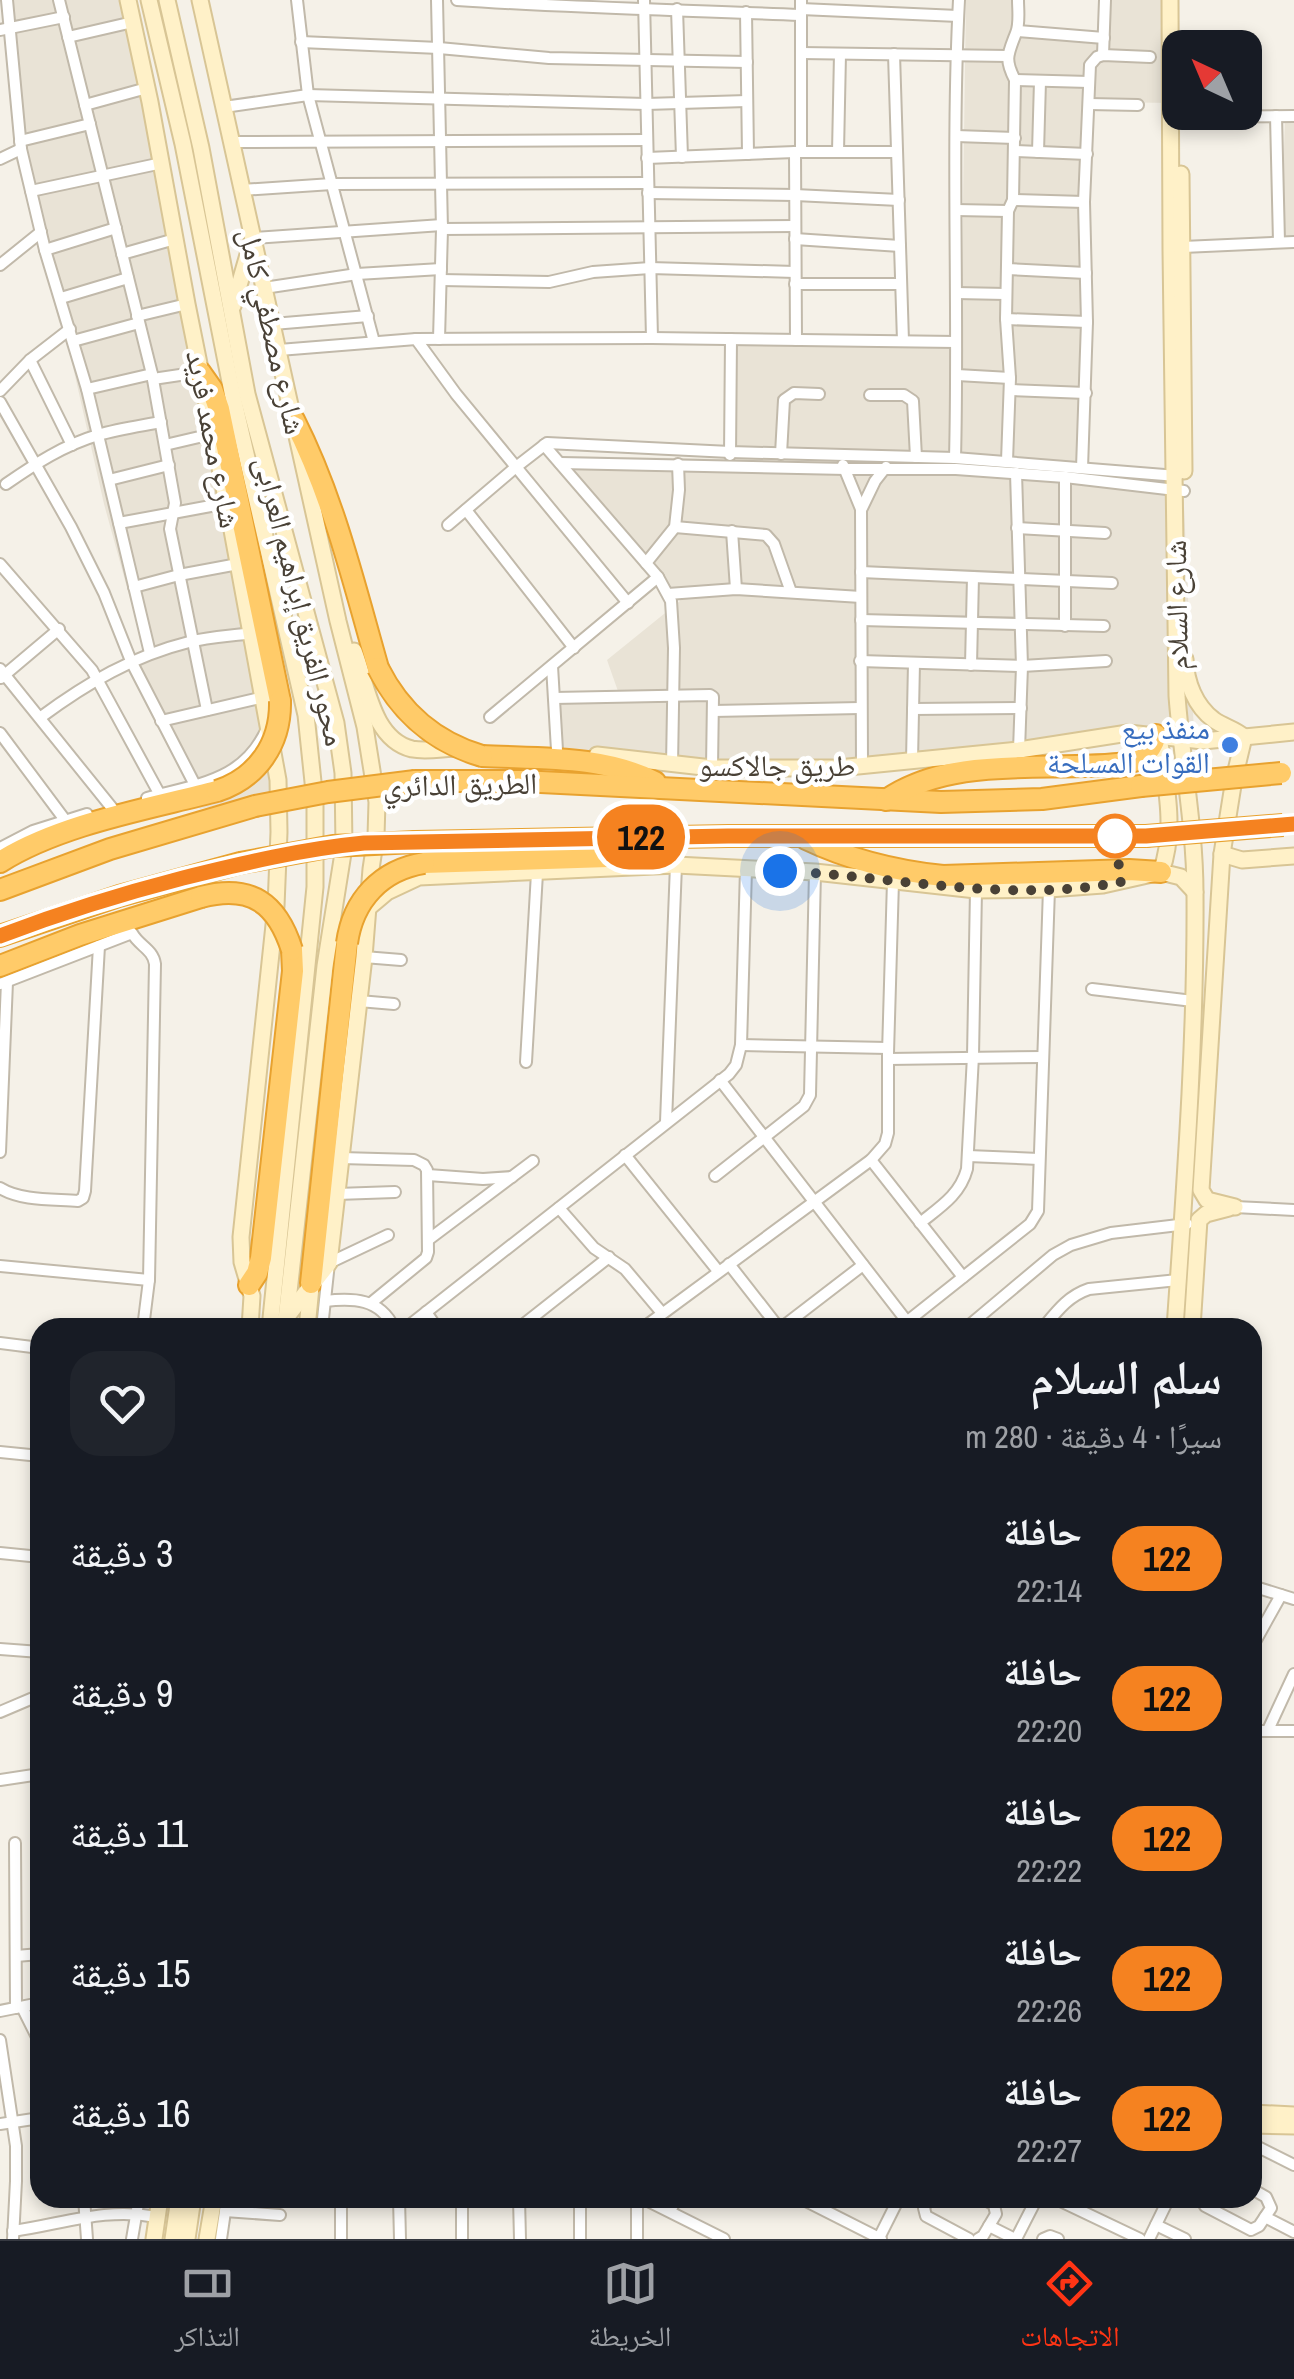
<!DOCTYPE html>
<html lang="ar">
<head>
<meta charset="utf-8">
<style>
	:root { --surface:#171b24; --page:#20242c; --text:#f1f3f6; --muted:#9ea1a6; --line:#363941; --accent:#ff3515 }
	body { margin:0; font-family:"Archivo Narrow","Noto Naskh Arabic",sans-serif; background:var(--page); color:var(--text); direction:rtl; height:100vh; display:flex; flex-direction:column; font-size:38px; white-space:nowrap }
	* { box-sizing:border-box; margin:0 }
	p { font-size:32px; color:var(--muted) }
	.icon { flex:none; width:55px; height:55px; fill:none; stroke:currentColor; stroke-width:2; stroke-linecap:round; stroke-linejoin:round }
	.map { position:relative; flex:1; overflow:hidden; direction:ltr }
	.drawer { position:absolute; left:30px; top:1318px; width:1232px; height:890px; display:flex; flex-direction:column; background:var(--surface); border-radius:30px; box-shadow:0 5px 15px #0003; direction:rtl }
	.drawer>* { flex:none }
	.badge { padding:0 20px; border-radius:32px; font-size:35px; line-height:65px }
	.needle { width:65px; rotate:316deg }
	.tools { position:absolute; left:1162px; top:30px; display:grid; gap:20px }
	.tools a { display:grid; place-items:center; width:100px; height:100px; border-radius:20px; background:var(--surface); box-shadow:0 5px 15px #0003; font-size:50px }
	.you { position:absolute; width:50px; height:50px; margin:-25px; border:8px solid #fff; border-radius:50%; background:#1a73e8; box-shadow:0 0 0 15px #1a73e833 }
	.map>.badge { position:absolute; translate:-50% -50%; box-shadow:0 0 0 5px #fff }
	.round { display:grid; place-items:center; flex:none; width:105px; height:105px; border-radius:30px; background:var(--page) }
	.overview { display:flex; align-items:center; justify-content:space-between; height:170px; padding:0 40px }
	h1 { font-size:48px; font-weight:600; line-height:75px }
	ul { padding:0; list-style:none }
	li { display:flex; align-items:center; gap:30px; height:140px; padding:0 40px }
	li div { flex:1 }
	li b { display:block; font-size:38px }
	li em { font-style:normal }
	li .badge { min-width:110px; font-weight:700; text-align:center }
	.menu { display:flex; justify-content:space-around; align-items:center; height:140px; border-top:2px solid var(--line); background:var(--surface); font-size:28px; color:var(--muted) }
	.menu a { display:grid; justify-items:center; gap:5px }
	.menu .selected { color:var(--accent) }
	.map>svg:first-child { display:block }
</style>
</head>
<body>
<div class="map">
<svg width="1294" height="2239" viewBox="0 0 1294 2239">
	<rect width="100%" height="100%" fill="#f5f1e8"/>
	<!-- residential -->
	<g fill="#e9e3d6">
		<polygon points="1,0 134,0 273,793 200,809 129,672 145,653 104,504 66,336 59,322 15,156"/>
		<polygon points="966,0 1022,0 1022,26 1028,34 1103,38 1110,28 1110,0 1177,0 1173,103 1098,102 1090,110 1082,473 1183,483 1194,734 857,764 556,767 554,700 619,694 607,660 680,601 559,456 731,459 734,340 961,342"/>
		<polygon points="1285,120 1294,120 1294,239 1281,237"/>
	</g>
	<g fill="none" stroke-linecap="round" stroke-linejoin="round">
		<defs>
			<g id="street">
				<polyline points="7,0 21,149 45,250 87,389 150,653"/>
				<polyline points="59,0 152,374 175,503 170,529 207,710"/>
				<polyline points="297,0 308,95 374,342"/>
				<polyline points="437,0 442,229 439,339"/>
				<path d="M457 0C572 8 687 10 801 15"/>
				<polyline points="644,0 652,338"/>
				<polyline points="801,0 801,152"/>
				<polyline points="677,9 682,157"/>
				<polyline points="801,9 958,16"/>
				<polyline points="746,12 748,154"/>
				<polyline points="0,30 64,17"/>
				<polyline points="1018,31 1104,38"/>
				<polyline points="68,37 133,22"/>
				<polyline points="301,42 439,48 549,58 747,62"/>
				<polyline points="801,53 1008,56"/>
				<polyline points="894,54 903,341"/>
				<polyline points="1103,55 1105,0"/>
				<polyline points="1015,80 1089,82"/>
				<polyline points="1089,104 1138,105"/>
				<polyline points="85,105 147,88"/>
				<polyline points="224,107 308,95 646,104 747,101"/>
				<polyline points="1276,116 1279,242"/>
				<polyline points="1179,117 1294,116"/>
				<polyline points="956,136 1015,138"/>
				<polyline points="20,141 90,124"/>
				<polyline points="231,142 647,140"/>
				<polyline points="1015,151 1087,154"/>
				<polyline points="838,152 897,152"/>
				<polyline points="1038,152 1040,81"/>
				<polyline points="647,158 795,152"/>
				<polyline points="0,159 21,149"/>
				<polyline points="241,190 332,184 648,183"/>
				<polyline points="31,191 162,163"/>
				<polyline points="648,193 795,195 899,200"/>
				<polyline points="1013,200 1084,202"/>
				<polyline points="956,210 1008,211"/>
				<polyline points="442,229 795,226"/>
				<polyline points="253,238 442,225"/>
				<polyline points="795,239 900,246"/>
				<polyline points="1183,247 1294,242"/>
				<polyline points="45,250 116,228"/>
				<polyline points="122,254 175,239"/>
				<polyline points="0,265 41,232"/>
				<polyline points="1007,269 1086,273"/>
				<polyline points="441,280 549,282 593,272 650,268 795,272"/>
				<polyline points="795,284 900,284"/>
				<polyline points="264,288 357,274 441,269"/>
				<polyline points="956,293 1006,294"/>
				<polyline points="61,298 128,278"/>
				<polyline points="137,316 187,304"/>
				<polyline points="1006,319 1087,322"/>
				<polyline points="273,324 368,316"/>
				<polyline points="416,339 456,394 628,603"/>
				<polyline points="796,340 795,152 838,152 840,54"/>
				<polyline points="73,341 139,323"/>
				<polyline points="279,350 416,339 652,338 956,342"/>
				<polyline points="30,360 72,445"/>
				<polyline points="957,375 1010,378"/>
				<polyline points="153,379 200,372"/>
				<polyline points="87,389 152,374"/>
				<polyline points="1010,390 1086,393"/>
				<polyline points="0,391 30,360 70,329"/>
				<polyline points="870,395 904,395 913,401 916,457"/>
				<polyline points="0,402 71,527 104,593 131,661 195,785"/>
				<polyline points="165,445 212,434"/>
				<polyline points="544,445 658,577 671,601 674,648 672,765"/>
				<polyline points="781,454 784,400 794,393 819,394"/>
				<polyline points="730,455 731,339"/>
				<path d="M955 458C959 305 951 152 959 0"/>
				<path d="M1007 461 1010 378 1006 319 1008 211 1013 200 1015 80C1004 59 1008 54 1016 33 1020 24 1018 10 1018 0"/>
				<polyline points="560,463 846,469 956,469 1065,477 1184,491"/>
				<polyline points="843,465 861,509 862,765"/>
				<polyline points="1082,468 1087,322 1084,202 1090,65 1097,57 1103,55 1150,57"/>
				<polyline points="1016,473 1022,666 1019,750"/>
				<polyline points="109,480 169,465"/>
				<path d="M6 484C35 464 64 445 98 435 118 429 140 426 161 422"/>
				<polyline points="862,508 875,481 886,467"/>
				<polyline points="466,510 574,648"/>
				<polyline points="119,523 227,503"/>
				<polyline points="448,525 516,467 547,443 730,452 955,458 1177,476"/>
				<polyline points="675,527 766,535 774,544 791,592"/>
				<polyline points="1017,528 1105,533"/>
				<polyline points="732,531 736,589"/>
				<polyline points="646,563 675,527 679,490 678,464"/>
				<polyline points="0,564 92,670 160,795"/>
				<polyline points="861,572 1112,583"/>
				<polyline points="134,587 179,575 238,564"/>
				<polyline points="668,594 736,589 861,597"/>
				<polyline points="861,620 1104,626"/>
				<polyline points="1065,626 1065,477"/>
				<polyline points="860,661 1022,666 1106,661"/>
				<polyline points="971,665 973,577"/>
				<polyline points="552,666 557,750"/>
				<polyline points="0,669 112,808"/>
				<polyline points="1,678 59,629"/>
				<polyline points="554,698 710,695 713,697 712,768"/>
				<polyline points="913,709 1021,708"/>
				<polyline points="713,711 860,708"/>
				<path d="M41 717C87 683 133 656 189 642 209 637 231 636 252 633"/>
				<polyline points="490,717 658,577"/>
				<polyline points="161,721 264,697"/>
				<polyline points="0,733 65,820"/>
				<polyline points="912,760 914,663"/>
				<path d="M147 798C197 784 246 781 268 726"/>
				<polyline points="0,848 33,831 87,814"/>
				<polyline points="364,957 401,960"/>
				<path d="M0 984 132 933C139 946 153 949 155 964L149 1280 143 1328"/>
				<polyline points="1092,989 1193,1001"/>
				<polyline points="359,1001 394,1004"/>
				<polyline points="741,1045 888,1048"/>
				<polyline points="888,1059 1043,1057"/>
				<polyline points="526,1062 537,873"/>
				<polyline points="720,1080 912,1328"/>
				<polyline points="666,1122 676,865"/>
				<polyline points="0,1152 7,982"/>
				<polyline points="625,1155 718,1271"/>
				<polyline points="968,1156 1039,1159"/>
				<polyline points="341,1158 414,1160 424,1165 427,1170 428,1252 426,1258 371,1303"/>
				<polyline points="871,1160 963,1277"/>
				<polyline points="428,1175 483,1179 512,1177"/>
				<polyline points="715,1176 804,1106 810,1095 815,872"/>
				<path d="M0 1188C21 1201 53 1199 78 1201L83 1198 85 1191 99 946"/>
				<polyline points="337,1194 395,1192"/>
				<polyline points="1235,1207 1294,1210"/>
				<polyline points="559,1208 594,1248 625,1269 662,1313"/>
				<path d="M920 1223C940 1207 960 1195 967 1169L973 1056 976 890"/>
				<polyline points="428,1240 533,1161"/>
				<polyline points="729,1264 779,1328"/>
				<polyline points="0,1266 149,1280"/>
				<path d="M325 1301C353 1298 380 1298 394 1328"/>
				<polyline points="426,1312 437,1328"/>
				<polyline points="322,1328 329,1263 388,1235"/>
				<polyline points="406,1328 729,1074 736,1065 741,1045 746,869"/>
				<polyline points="519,1328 609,1257"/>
				<polyline points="643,1328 871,1160 885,1144 888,1133 888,1053 893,881"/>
				<polyline points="781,1328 863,1265"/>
				<polyline points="899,1328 1030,1224 1038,1211 1049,889"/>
				<polyline points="966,1328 1053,1255 1071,1245 1111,1233 1187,1224"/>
				<path d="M1043 1328C1057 1311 1068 1296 1089 1289L1178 1280"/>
				<polyline points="1110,1328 1119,1325 1147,1328"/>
				<polyline points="0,1343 40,1348"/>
				<polyline points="0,1452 40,1456"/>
				<polyline points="0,1553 40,1557"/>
				<polyline points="1252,1586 1294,1599"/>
				<polyline points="1252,1647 1281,1595"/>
				<polyline points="0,1649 40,1652"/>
				<polyline points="0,1712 40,1695"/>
				<polyline points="1268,1730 1294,1674"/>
				<polyline points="1252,1731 1294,1731"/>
				<polyline points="0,1780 40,1774"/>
				<polyline points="15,1843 16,2008"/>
				<polyline points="16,1956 40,1954"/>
				<polyline points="22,2007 40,2043"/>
				<polyline points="0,2011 40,2003"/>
				<polyline points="0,2040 16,2146 16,2181 13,2239"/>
				<polyline points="0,2124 40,2118"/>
				<polyline points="1252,2144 1294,2165"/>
				<polyline points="84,2198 87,2239"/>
				<polyline points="341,2198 341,2239"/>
				<polyline points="399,2198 400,2239"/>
				<polyline points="462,2198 462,2239"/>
				<polyline points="519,2198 520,2239"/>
				<polyline points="580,2198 580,2239"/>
				<polyline points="642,2198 724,2239"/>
				<polyline points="800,2198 881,2239"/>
				<polyline points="929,2198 924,2208 926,2216 969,2239"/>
				<polyline points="1054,2198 1140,2239"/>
				<polyline points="1201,2198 1205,2206 1251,2230 1259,2226 1271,2208 1266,2197 1252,2189"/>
				<polyline points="225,2211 280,2215"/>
				<polyline points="670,2211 677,2198"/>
				<polyline points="1265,2217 1294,2232"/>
				<polyline points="1156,2225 1185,2239"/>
				<polyline points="989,2226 1015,2239"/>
				<path d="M13 2231C64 2224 104 2207 157 2217"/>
				<polyline points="879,2238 899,2198"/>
				<polyline points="132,2239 139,2198"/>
				<polyline points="221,2239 227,2198"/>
				<polyline points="637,2239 637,2198"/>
				<polyline points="978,2239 983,2236 996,2214 994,2205 982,2198"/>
				<polyline points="1016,2239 1037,2198"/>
				<polyline points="1043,2239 1050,2236 1058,2239"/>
				<polyline points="1149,2239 1169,2198"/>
			</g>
			<g id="secondary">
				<polyline points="128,0 150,102 187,304 227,503 278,780 279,832 276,906 241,1237 242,1262 252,1296 250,1328"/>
				<polyline points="149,0 183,144 233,397 306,715 315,801 315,887 270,1328"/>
				<polyline points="167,0 201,148 247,394 336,723 343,773 344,847 325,966 286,1319"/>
				<polyline points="200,0 338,621 365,727 377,802 376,836 371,869 364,957 329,1263 285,1319"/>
				<path d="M1170 0 1171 250 1177 696C1182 762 1195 827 1195 893 1196 1038 1185 1183 1175 1328"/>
				<polyline points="1181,174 1184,471"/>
				<polyline points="233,306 252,241"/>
				<path d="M354 651C367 684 372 739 412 749 427 752 444 748 460 748"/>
				<path d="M1185 659C1186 682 1195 706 1214 720 1224 727 1235 729 1244 737L1234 779 1222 854 1201 1190 1207 1200 1235 1207"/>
				<path d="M1159 736C1165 782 1177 827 1161 872"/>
				<polyline points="597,755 712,768 838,768 1019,750 1128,733 1203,741 1294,732"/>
				<polyline points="1222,854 1242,860 1294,856"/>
				<polyline points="368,908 387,892 419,877 676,865 815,872 976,890 1049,889 1103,885 1161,872 1181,877 1195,892"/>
				<polyline points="307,1328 311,1287"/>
				<polyline points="1192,1328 1199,1220 1206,1214 1229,1208"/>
				<polyline points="1252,2113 1294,2115"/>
				<polyline points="1252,2125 1294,2126"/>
				<polyline points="154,2239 160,2198"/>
				<polyline points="173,2239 179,2198"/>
				<polyline points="187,2239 193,2198"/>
				<polyline points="207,2239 214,2198"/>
			</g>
			<g id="highway">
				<polyline points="200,372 212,389 219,409 280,701"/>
				<path d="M294 420C334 499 354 584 378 668"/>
				<path d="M482 756C538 759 603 755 655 782"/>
				<polyline points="415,781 521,781 941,802 1042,799 1141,786"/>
				<path d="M886 800C955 753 1049 773 1128 763 1143 759 1152 750 1156 735"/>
				<path d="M806 839C850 860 895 871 943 876L1129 870 1161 872"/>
				<polyline points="415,842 728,836 1146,836"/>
				<path d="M0 862C60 824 148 809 217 791"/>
				<polyline points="424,863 608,857 648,851 673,839"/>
				<polyline points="0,890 110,849 255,806"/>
				<polyline points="0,936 119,896 240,863"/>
				<polyline points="0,966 80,935 201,897"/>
				<polyline points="311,1283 347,943"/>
				<polyline points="249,1285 257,1273 261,1258 293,971 292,950"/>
			</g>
		</defs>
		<!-- street casing -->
		<use href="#street" stroke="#c1b9aa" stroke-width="14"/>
		<!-- secondary casing -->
		<use href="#secondary" stroke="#d8c595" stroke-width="19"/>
		<!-- highway casing -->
		<use href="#highway" stroke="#e8a22f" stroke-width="24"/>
		<!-- street -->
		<use href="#street" stroke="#fff" stroke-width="10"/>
		<!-- secondary -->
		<use href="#secondary" stroke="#fff1c8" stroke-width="15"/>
		<!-- highway -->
		<use href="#highway" stroke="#ffcb69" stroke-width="20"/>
		<defs>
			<g id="highway-bridge">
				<path d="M378 668C400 712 434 742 482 756"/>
				<polyline points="1141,786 1281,773"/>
				<path d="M217 791C257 778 281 744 280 701"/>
				<polyline points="255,806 328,792 415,781"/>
				<polyline points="1146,836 1283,825"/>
				<polyline points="240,863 333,846 415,842"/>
				<path d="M201 897C251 884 277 903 292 950"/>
				<path d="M347 943C353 900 381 870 424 863"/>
			</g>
		</defs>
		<!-- highway-bridge casing -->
		<use href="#highway-bridge" stroke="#e8a22f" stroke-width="24" stroke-linecap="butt"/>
		<!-- highway-bridge -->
		<use href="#highway-bridge" stroke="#ffcb69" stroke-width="20"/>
	</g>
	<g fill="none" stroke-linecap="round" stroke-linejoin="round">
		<defs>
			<path id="line" d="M0 936C60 913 121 894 183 878 244 863 302 849 364 843L728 836H1146L1294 824"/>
		</defs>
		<!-- line casing -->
		<use href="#line" stroke="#fff" stroke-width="22"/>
		<!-- line -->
		<use href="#line" stroke="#f58220" stroke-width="15"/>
		<!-- walk -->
		<path stroke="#494136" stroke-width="10" stroke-dasharray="0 18" d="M780 871C894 876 1008 904 1121 882L1115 836"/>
	</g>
	<!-- markers -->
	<circle fill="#3f7fe0" stroke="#fff" stroke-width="4" cx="1230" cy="745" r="10"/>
	<circle fill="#fff" stroke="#f58220" stroke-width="5" cx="1115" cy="836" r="20"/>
	<g text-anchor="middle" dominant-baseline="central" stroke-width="9" stroke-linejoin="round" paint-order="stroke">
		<!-- street labels -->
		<g font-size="30" fill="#494136" stroke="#fff">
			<text transform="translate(273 331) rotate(77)">شارع مصطفي كامل</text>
			<text transform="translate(214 439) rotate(79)">شارع محمد فريد</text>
			<text transform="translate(301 601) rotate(76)">محور الفريق إبراهيم العرابى</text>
			<text transform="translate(1176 605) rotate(-91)">شارع السلام</text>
			<text x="777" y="765">طريق جالاكسو</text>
			<text transform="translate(460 784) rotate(-1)">الطريق الدائري</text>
		</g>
		<!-- shop labels -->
		<g font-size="30" fill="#366cbe" stroke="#fff" text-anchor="end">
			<text x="1210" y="728">منفذ بيع<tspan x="1210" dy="34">القوات المسلحة</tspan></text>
		</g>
	</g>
</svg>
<div class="tools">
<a><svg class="needle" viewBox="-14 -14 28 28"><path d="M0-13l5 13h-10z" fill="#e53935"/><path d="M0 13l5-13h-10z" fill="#9ea1a6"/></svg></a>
</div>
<div class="you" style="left:780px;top:871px"></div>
<b class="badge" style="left:641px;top:837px;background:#f58220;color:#111">122</b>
<section class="drawer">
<div class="overview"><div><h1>سلم السلام</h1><p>سيرًا · 4 دقيقة · 280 m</p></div><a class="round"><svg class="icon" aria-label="heart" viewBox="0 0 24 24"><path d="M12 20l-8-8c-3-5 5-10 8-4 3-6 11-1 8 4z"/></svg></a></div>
<ul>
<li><span class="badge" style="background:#f58220;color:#111">122</span><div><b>حافلة</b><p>22:14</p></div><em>3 دقيقة</em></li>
<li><span class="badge" style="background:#f58220;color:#111">122</span><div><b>حافلة</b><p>22:20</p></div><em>9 دقيقة</em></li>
<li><span class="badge" style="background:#f58220;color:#111">122</span><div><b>حافلة</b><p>22:22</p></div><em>11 دقيقة</em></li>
<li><span class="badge" style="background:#f58220;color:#111">122</span><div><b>حافلة</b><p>22:26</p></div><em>15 دقيقة</em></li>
<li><span class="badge" style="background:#f58220;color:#111">122</span><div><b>حافلة</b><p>22:27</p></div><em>16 دقيقة</em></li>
</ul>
</section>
</div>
<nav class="menu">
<a class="selected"><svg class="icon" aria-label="directions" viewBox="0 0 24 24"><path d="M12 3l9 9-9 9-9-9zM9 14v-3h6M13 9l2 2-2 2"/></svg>الاتجاهات</a>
<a><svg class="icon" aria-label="map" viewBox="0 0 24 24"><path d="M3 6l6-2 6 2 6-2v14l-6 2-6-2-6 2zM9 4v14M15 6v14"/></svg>الخريطة</a>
<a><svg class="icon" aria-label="tickets" viewBox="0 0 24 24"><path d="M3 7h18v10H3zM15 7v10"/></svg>التذاكر</a>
</nav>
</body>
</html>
